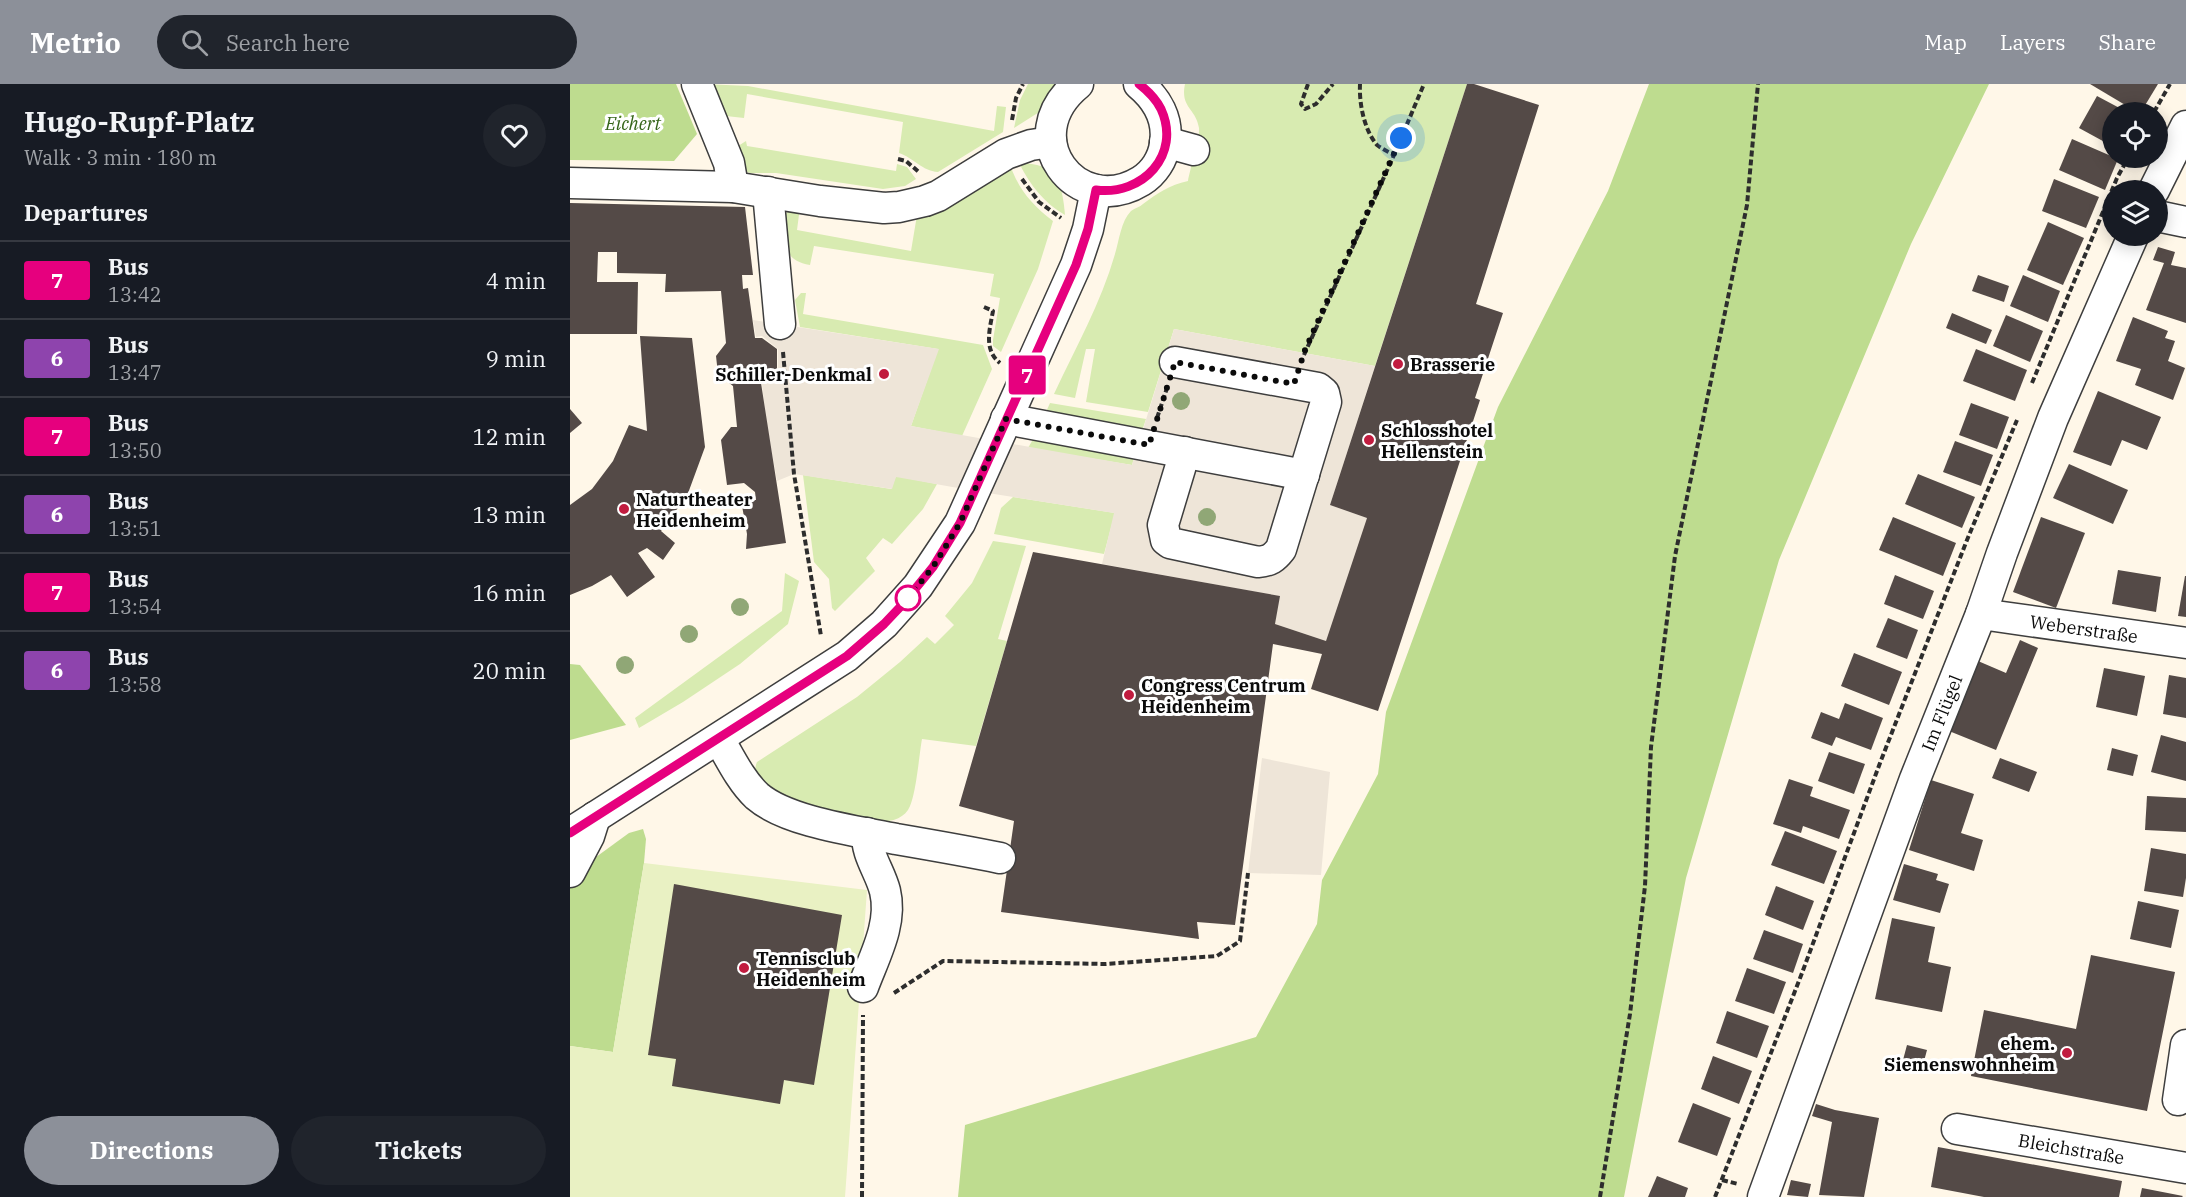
<!DOCTYPE html>
<html lang="en">
<head>
<meta charset="utf-8">
<style>
	:root { --surface:#171b24; --page:#20242c; --text:#f1f3f6; --muted:#9ea1a6; --line:#363941; --accent:#8c9099 }
	body { margin:0; font-family:"IBM Plex Serif",serif; background:var(--page); color:var(--text); height:100vh; display:flex; flex-direction:column; font-size:22px; white-space:nowrap }
	* { box-sizing:border-box; margin:0 }
	p { font-size:20px; color:var(--muted) }
	.icon { flex:none; width:33px; height:33px; fill:none; stroke:currentColor; stroke-width:2; stroke-linecap:round; stroke-linejoin:round }
	.map { position:relative; flex:1; overflow:hidden }
	.sheet { display:flex; flex-direction:column; background:var(--surface); width:570px }
	.sheet>* { flex:none }
	.badge { padding:0 12px; border-radius:4px; font-size:21px; line-height:39px }
	.buttons { position:absolute; left:1532px; top:18px; display:grid; gap:12px }
	.buttons a { display:grid; place-items:center; width:66px; height:66px; border-radius:50%; background:var(--surface); box-shadow:0 3px 15px #0003; font-size:30px }
	.you { position:absolute; width:30px; height:30px; margin:-15px; border:4px solid #fff; border-radius:50%; background:#1a73e8; box-shadow:0 0 0 9px #1a73e833 }
	.map>.badge { position:absolute; translate:-50% -50%; box-shadow:0 0 0 3px #fff }
	h2 { padding:0 24px; font-size:22px; line-height:54px }
	.round { display:grid; place-items:center; flex:none; width:63px; height:63px; border-radius:32px; background:var(--page) }
	.summary { display:flex; align-items:center; justify-content:space-between; height:102px; padding:0 24px }
	h1 { font-size:28px; font-weight:700; line-height:45px }
	.primary-button { display:flex; gap:12px; margin-top:auto; padding:12px 24px }
	.primary-button a { flex:1; height:69px; border-radius:36px; background:var(--accent); color:#fff; font-size:24px; font-weight:700; line-height:69px; text-align:center }
	.primary-button a+a { background:var(--page); color:var(--text) }
	ul { padding:0; list-style:none }
	li { display:flex; align-items:center; gap:18px; height:78px; padding:0 24px; border-top:2px solid var(--line) }
	li div { flex:1 }
	li b { display:block; font-size:22px }
	li em { font-style:normal }
	li .badge { min-width:66px; font-weight:700; text-align:center }
	header { display:flex; align-items:center; gap:36px; box-sizing:border-box; height:84px; padding:0 30px; background:var(--accent); color:#fff }
	header strong { font-size:28px }
	nav { display:flex; gap:33px; margin-inline-start:auto; font-size:21px }
	.search { width:420px; height:54px; background:var(--page); display:flex; align-items:center; gap:15px; box-sizing:border-box; padding:0 21px; border-radius:33px; color:var(--muted); font-size:22px }
	main { display:flex; flex:1; min-height:0 }
	.map>svg:first-child { display:block }
</style>
</head>
<body>
<header>
<strong>Metrio</strong>
<div class="search"><svg class="icon" aria-label="search" viewBox="0 0 24 24"><circle cx="10" cy="10" r="6"/><path d="M15 15l6 6"/></svg>Search here</div>
<nav><a>Map</a><a>Layers</a><a>Share</a></nav>
</header>
<main>
<section class="sheet">
<div class="summary"><div><h1>Hugo-Rupf-Platz</h1><p>Walk · 3 min · 180 m</p></div><a class="round"><svg class="icon" aria-label="heart" viewBox="0 0 24 24"><path d="M12 20l-8-8c-3-5 5-10 8-4 3-6 11-1 8 4z"/></svg></a></div>
<h2>Departures</h2>
<ul>
<li><span class="badge" style="background:#e6007e;color:#fff">7</span><div><b>Bus</b><p>13:42</p></div><em>4 min</em></li>
<li><span class="badge" style="background:#8e44ad;color:#fff">6</span><div><b>Bus</b><p>13:47</p></div><em>9 min</em></li>
<li><span class="badge" style="background:#e6007e;color:#fff">7</span><div><b>Bus</b><p>13:50</p></div><em>12 min</em></li>
<li><span class="badge" style="background:#8e44ad;color:#fff">6</span><div><b>Bus</b><p>13:51</p></div><em>13 min</em></li>
<li><span class="badge" style="background:#e6007e;color:#fff">7</span><div><b>Bus</b><p>13:54</p></div><em>16 min</em></li>
<li><span class="badge" style="background:#8e44ad;color:#fff">6</span><div><b>Bus</b><p>13:58</p></div><em>20 min</em></li>
</ul>
<div class="primary-button"><a>Directions</a><a>Tickets</a></div>
</section>
<div class="map">
<svg width="1616" height="1113" viewBox="0 0 1616 1113">
	<rect width="100%" height="100%" fill="#fff7e8"/>
	<!-- green -->
	<g fill="#d8ebb1">
		<path d="M134 0 178 2 424 47 427 22 436 23 433 48 368 88C352 87 344 74 329 69L333 38 177 10 174 34 156 32Z"/>
		<polygon points="458,0 489,0 474,25 444,44 450,16"/>
		<path d="M615 0H897L805 282 604 245 578 328 516 318 525 265H516L505 314 484 310C505 265 531 219 545 170 549 157 551 137 561 127 565 124 570 123 573 120 588 109 599 101 618 97 620 85 630 54 629 44 626 24 610 24 615 0Z"/>
		<polygon points="176,57 177,62 326,87 327,80 337,83 346,95 335,102 313,105 206,89 180,89 172,86 165,64"/>
		<path d="M449 79C487 79 492 98 495 131 474 119 460 101 449 79Z"/>
		<path d="M440 81C449 106 462 121 483 137L468 185 431 268 423 262V256L430 214 420 212 424 190 244 162 240 181C210 176 217 157 214 132L220 125 230 123 227 146 341 167 347 131Z"/>
		<polygon points="231,209 236,209 233,230 413,261 422,285 392,352 341,342 368,265 230,243 225,216"/>
		<polygon points="480,319 576,335 571,350 476,328"/>
		<polygon points="465,352 565,370 562,381 458,364"/>
		<polygon points="233,391 321,405 326,392 367,400 353,425 322,460 313,454 296,474 305,487 265,527 262,524 259,495 244,478"/>
		<polygon points="443,413 545,429 534,470 424,450 431,424"/>
		<path d="M423 457 456 462 428 555 437 557 406 662 352 655C349 671 346 714 338 726 331 736 319 738 307 738 286 733 171 715 187 678L287 613 330 578 357 553 365 560 384 541 375 532 402 499Z"/>
		<polygon points="215,489 229,497 218,540 170,580 113,618 69,644 65,634 212,527"/>
	</g>
	<!-- forest -->
	<g fill="#bedc8f">
		<polygon points="0,0 106,0 127,50 104,77 0,76"/>
		<polygon points="1079,0 1419,0 1341,160 1209,476 1116,794 1054,1113 388,1113 395,1041 686,953 747,840 752,796 808,690 816,628 928,323 1038,107"/>
		<polygon points="0,580 10,581 56,641 0,656"/>
		<polygon points="73,745 76,755 74,779 43,968 0,962 0,792 59,749"/>
	</g>
	<!-- pitch -->
	<polygon fill="#e9f1c3" points="74,779 297,806 275,1113 0,1113 0,962 43,968"/>
	<!-- plaza -->
	<g fill="#eee5d8">
		<polygon points="183,236 369,265 341,342 562,381 604,245 805,282 760,421 797,434 756,557 705,540 709,512 532,480 544,429 405,407 326,393 322,405 224,390 207,397 196,336 192,300 200,297 208,284 208,265 192,252 186,253"/>
		<polygon points="692,674 760,688 751,791 678,789"/>
	</g>
	<!-- building -->
	<g fill="#544a47">
		<polygon points="897,0 904,0 969,21 906,220 933,229 905,314 910,316 808,627 741,605 752,570 703,560 665,841 627,838 629,855 431,828 444,737 389,722 463,468 710,512 705,540 756,557 797,434 760,421"/>
		<polygon points="1520,0 1588,0 1571,28 1567,28"/>
		<polygon points="1527,12 1557,28 1542,28 1542,62 1509,44"/>
		<polygon points="1502,55 1548,75 1535,106 1489,86"/>
		<polygon points="1484,95 1529,113 1516,144 1472,127"/>
		<polygon points="0,119 175,123 183,191 172,191 173,205 178,204 185,254 192,254 207,265 207,284 199,297 191,299 216,459 176,465 177,450 171,416 186,416 185,408 174,399 157,401 151,356 161,343 167,343 163,302 148,290 146,272 156,259 151,207 95,208 96,190 47,189 47,168 28,168 27,198 68,198 67,250 0,250"/>
		<polygon points="1478,138 1514,154 1493,201 1457,186"/>
		<polygon points="1588,163 1605,168 1601,181 1616,184 1616,239 1576,226 1594,179 1583,176"/>
		<polygon points="1408,191 1439,202 1434,218 1402,207"/>
		<polygon points="1453,191 1490,207 1478,238 1440,222"/>
		<polygon points="1382,229 1422,246 1416,260 1376,244"/>
		<polygon points="1436,231 1473,247 1460,278 1423,262"/>
		<polygon points="1563,233 1598,247 1595,254 1605,257 1598,277 1615,284 1603,316 1565,301 1571,285 1546,277"/>
		<polygon points="70,252 122,254 135,363 117,412 91,447 105,459 93,476 77,464 68,469 85,493 57,513 41,491 22,502 0,511 0,421 22,405 43,377 59,341 77,347"/>
		<polygon points="1406,265 1457,286 1445,317 1393,297"/>
		<polygon points="1528,307 1591,333 1577,366 1552,356 1541,382 1503,368"/>
		<polygon points="1401,319 1439,333 1427,365 1389,351"/>
		<polygon points="0,325 12,339 0,349"/>
		<polygon points="1385,357 1423,371 1411,402 1373,388"/>
		<polygon points="1499,380 1558,406 1543,440 1483,414"/>
		<polygon points="1348,390 1405,413 1392,444 1335,420"/>
		<polygon points="1323,433 1386,459 1373,492 1309,466"/>
		<polygon points="1471,433 1515,449 1486,524 1443,508"/>
		<polygon points="1548,486 1591,493 1586,528 1542,520"/>
		<polygon points="1325,491 1364,507 1353,535 1314,520"/>
		<polygon points="1615,492 1616,492 1616,533 1608,532"/>
		<polygon points="1318,534 1348,546 1337,575 1306,563"/>
		<polygon points="1450,556 1468,564 1426,666 1379,647 1408,577 1436,589"/>
		<polygon points="1284,569 1332,588 1319,621 1271,602"/>
		<polygon points="1534,584 1575,592 1567,632 1526,623"/>
		<polygon points="1599,591 1616,594 1616,634 1593,630"/>
		<polygon points="1275,619 1313,634 1301,666 1266,653 1262,662 1241,654 1251,628 1269,635"/>
		<polygon points="1591,651 1616,658 1616,697 1581,688"/>
		<polygon points="1542,664 1568,671 1563,692 1537,686"/>
		<polygon points="1259,668 1295,680 1284,710 1248,697"/>
		<polygon points="1430,674 1467,688 1459,708 1422,694"/>
		<polygon points="1219,695 1243,703 1240,712 1280,726 1269,755 1233,742 1231,749 1203,740"/>
		<polygon points="1361,696 1404,710 1391,749 1413,756 1404,787 1339,766"/>
		<polygon points="1577,712 1616,714 1616,748 1575,746"/>
		<polygon points="1215,747 1267,767 1254,800 1201,781"/>
		<polygon points="1581,764 1616,770 1616,794 1613,813 1574,807"/>
		<polygon points="1334,780 1368,790 1366,796 1379,800 1370,829 1323,816"/>
		<polygon points="104,800 272,831 244,1001 214,996 210,1020 102,1002 106,975 78,971"/>
		<polygon points="1206,802 1244,817 1233,846 1195,831"/>
		<polygon points="1568,817 1609,826 1601,864 1560,855"/>
		<polygon points="1322,834 1365,843 1358,878 1381,883 1372,928 1305,915"/>
		<polygon points="1194,846 1233,860 1223,889 1183,875"/>
		<polygon points="1521,871 1605,888 1577,1027 1401,992 1414,926 1506,945"/>
		<polygon points="1177,884 1216,898 1204,930 1165,917"/>
		<polygon points="1157,927 1199,942 1187,974 1146,959"/>
		<polygon points="1337,961 1357,966 1353,981 1333,976"/>
		<polygon points="1143,972 1182,987 1169,1020 1131,1005"/>
		<polygon points="1123,1019 1161,1034 1147,1072 1108,1058"/>
		<polygon points="1246,1020 1265,1026 1309,1034 1294,1113 1249,1111 1262,1038 1242,1032"/>
		<polygon points="1368,1063 1552,1097 1549,1113 1414,1113 1361,1103"/>
		<polygon points="1087,1092 1118,1104 1115,1113 1078,1113"/>
		<polygon points="1221,1096 1241,1100 1238,1113 1217,1111"/>
		<polygon points="1572,1104 1613,1112 1612,1113 1570,1113"/>
	</g>
	<g fill="none" stroke-linecap="round" stroke-linejoin="round">
		<defs>
			<g id="minor">
				<polyline points="127,0 159,79 163,103"/>
				<path d="M508 0C443 53 507 136 571 97 584 89 593 75 595 60 599 35 587 15 569 0"/>
				<polyline points="595,58 624,66"/>
				<polyline points="0,99 163,103 250,117 314,124 329,123 355,117 368,112 436,70 461,61 481,58"/>
				<polyline points="1584,106 1616,42"/>
				<polyline points="198,108 210,240"/>
				<polyline points="1587,132 1616,138"/>
				<path d="M605 278 748 304 754 309 756 318 711 465C704 474 700 477 688 478L600 459 596 456 593 441 615 368"/>
				<polyline points="436,335 734,391"/>
				<path id="s1" d="M1411 530 1616 559"/>
				<path d="M149 655C160 674 171 697 187 712 217 738 287 747 326 755 361 761 396 767 430 774"/>
				<polyline points="0,749 277,572 314,540 348,502 390,439 506,181 518,145 526,106"/>
				<polyline points="0,788 19,752 25,733"/>
				<path d="M293 903C304 873 323 840 315 807 310 787 296 771 297 749"/>
				<polyline points="1608,1016 1616,961"/>
				<path id="s2" d="M1387 1045 1616 1084"/>
				<path id="s3" d="M1193 1113 1345 695 1411 530 1432 469 1483 334 1563 152"/>
			</g>
		</defs>
		<!-- minor casing -->
		<use href="#minor" stroke="#3e3e3e" stroke-width="33"/>
		<!-- path -->
		<g stroke="#2d2d2d" stroke-width="4" stroke-dasharray="6 3" stroke-linecap="butt">
			<polyline points="738,0 731,20 735,25 746,20 763,0"/>
			<path d="M790 0C789 19 794 46 807 61 812 65 819 68 824 71"/>
			<polyline points="1584,28 1600,0"/>
			<polyline points="442,36 446,14 453,0"/>
			<polyline points="328,75 336,77 350,89"/>
			<polyline points="452,95 469,118 491,134"/>
			<path d="M414 223 423 227C420 244 413 266 430 279"/>
			<polyline points="213,268 224,390 251,552"/>
			<polyline points="734,271 824,71 854,0"/>
			<polyline points="1462,299 1547,94 1558,74"/>
			<polyline points="587,334 597,304"/>
			<polyline points="324,909 373,877 535,880 647,872 670,857 678,789"/>
			<polyline points="1152,1096 1168,1100"/>
			<polyline points="292,1113 293,931"/>
			<polyline points="1030,1113 1060,930 1075,802 1081,663 1105,472 1177,121 1188,0"/>
			<polyline points="1145,1113 1232,889 1310,679 1397,456 1447,336"/>
		</g>
		<!-- minor -->
		<use href="#minor" stroke="#fff" stroke-width="30"/>
	</g>
	<!-- trees -->
	<g fill="#90a776">
		<circle cx="611" cy="317" r="9"/>
		<circle cx="637" cy="433" r="9"/>
		<circle cx="170" cy="523" r="9"/>
		<circle cx="119" cy="550" r="9"/>
		<circle cx="55" cy="581" r="9"/>
	</g>
	<g fill="none" stroke-linecap="round" stroke-linejoin="round">
		<defs>
			<path id="line" d="M0 749 277 572 314 540 332 521 363 483 390 439 506 181 518 145 526 106C572 112 612 71 591 25 586 15 578 7 569 0"/>
		</defs>
		<!-- line casing -->
		<use href="#line" stroke="#fff" stroke-width="14"/>
		<!-- line -->
		<use href="#line" stroke="#e6007e" stroke-width="9"/>
		<!-- walk -->
		<polyline stroke="#0b0b0b" stroke-width="6" stroke-dasharray="0 10.8" points="338,514 363,483 390,439 436,335 579,361 605,278 724,300 735,266 831,54"/>
	</g>
	<!-- markers -->
	<g fill="#c11c3f" stroke="#fff" stroke-width="2">
		<circle cx="828" cy="280" r="6"/>
		<circle cx="314" cy="290" r="6"/>
		<circle cx="799" cy="356" r="6"/>
		<circle cx="54" cy="425" r="6"/>
		<circle cx="559" cy="611" r="6"/>
		<circle cx="174" cy="884" r="6"/>
		<circle cx="1497" cy="969" r="6"/>
	</g>
	<circle fill="#fff" stroke="#e6007e" stroke-width="3" cx="338" cy="514" r="12"/>
	<g text-anchor="middle" dominant-baseline="central" stroke-width="6" stroke-linejoin="round" paint-order="stroke">
		<!-- park labels -->
		<g font-size="18" font-style="italic" fill="#356519" stroke="#fff">
			<text x="63" y="39">Eichert</text>
		</g>
		<!-- poi labels -->
		<g font-size="18" font-weight="bold" fill="#0b0b0b" stroke="#fff" text-anchor="start">
			<text x="840" y="280">Brasserie</text>
			<text x="302" y="290" text-anchor="end">Schiller-Denkmal</text>
			<text x="811" y="346">Schlosshotel<tspan x="811" dy="21">Hellenstein</tspan></text>
			<text x="66" y="415">Naturtheater<tspan x="66" dy="21">Heidenheim</tspan></text>
			<text x="571" y="601">Congress Centrum<tspan x="571" dy="21">Heidenheim</tspan></text>
			<text x="186" y="874">Tennisclub<tspan x="186" dy="21">Heidenheim</tspan></text>
			<text x="1485" y="959" text-anchor="end">ehem.<tspan x="1485" dy="21">Siemenswohnheim</tspan></text>
		</g>
		<!-- street labels -->
		<g font-size="18" fill="#0b0b0b" stroke="#fff">
			<text stroke="none"><textPath href="#s1" startOffset="104">Weberstraße</textPath></text>
			<text stroke="none"><textPath href="#s3" startOffset="516">Im Flügel</textPath></text>
			<text stroke="none"><textPath href="#s2" startOffset="116">Bleichstraße</textPath></text>
		</g>
	</g>
</svg>
<div class="buttons">
<a><svg class="icon" aria-label="locate" viewBox="0 0 24 24"><circle cx="12" cy="12" r="6"/><path d="M12 2v4M12 18v4M2 12h4M18 12h4"/></svg></a>
<a><svg class="icon" aria-label="layers" viewBox="0 0 24 24"><path d="M12 4l9 5-9 5-9-5zM3 14l9 5 9-5"/></svg></a>
</div>
<div class="you" style="left:831px;top:54px"></div>
<b class="badge" style="left:457px;top:291px;background:#e6007e;color:#fff">7</b>
</div>
</main>
</body>
</html>
